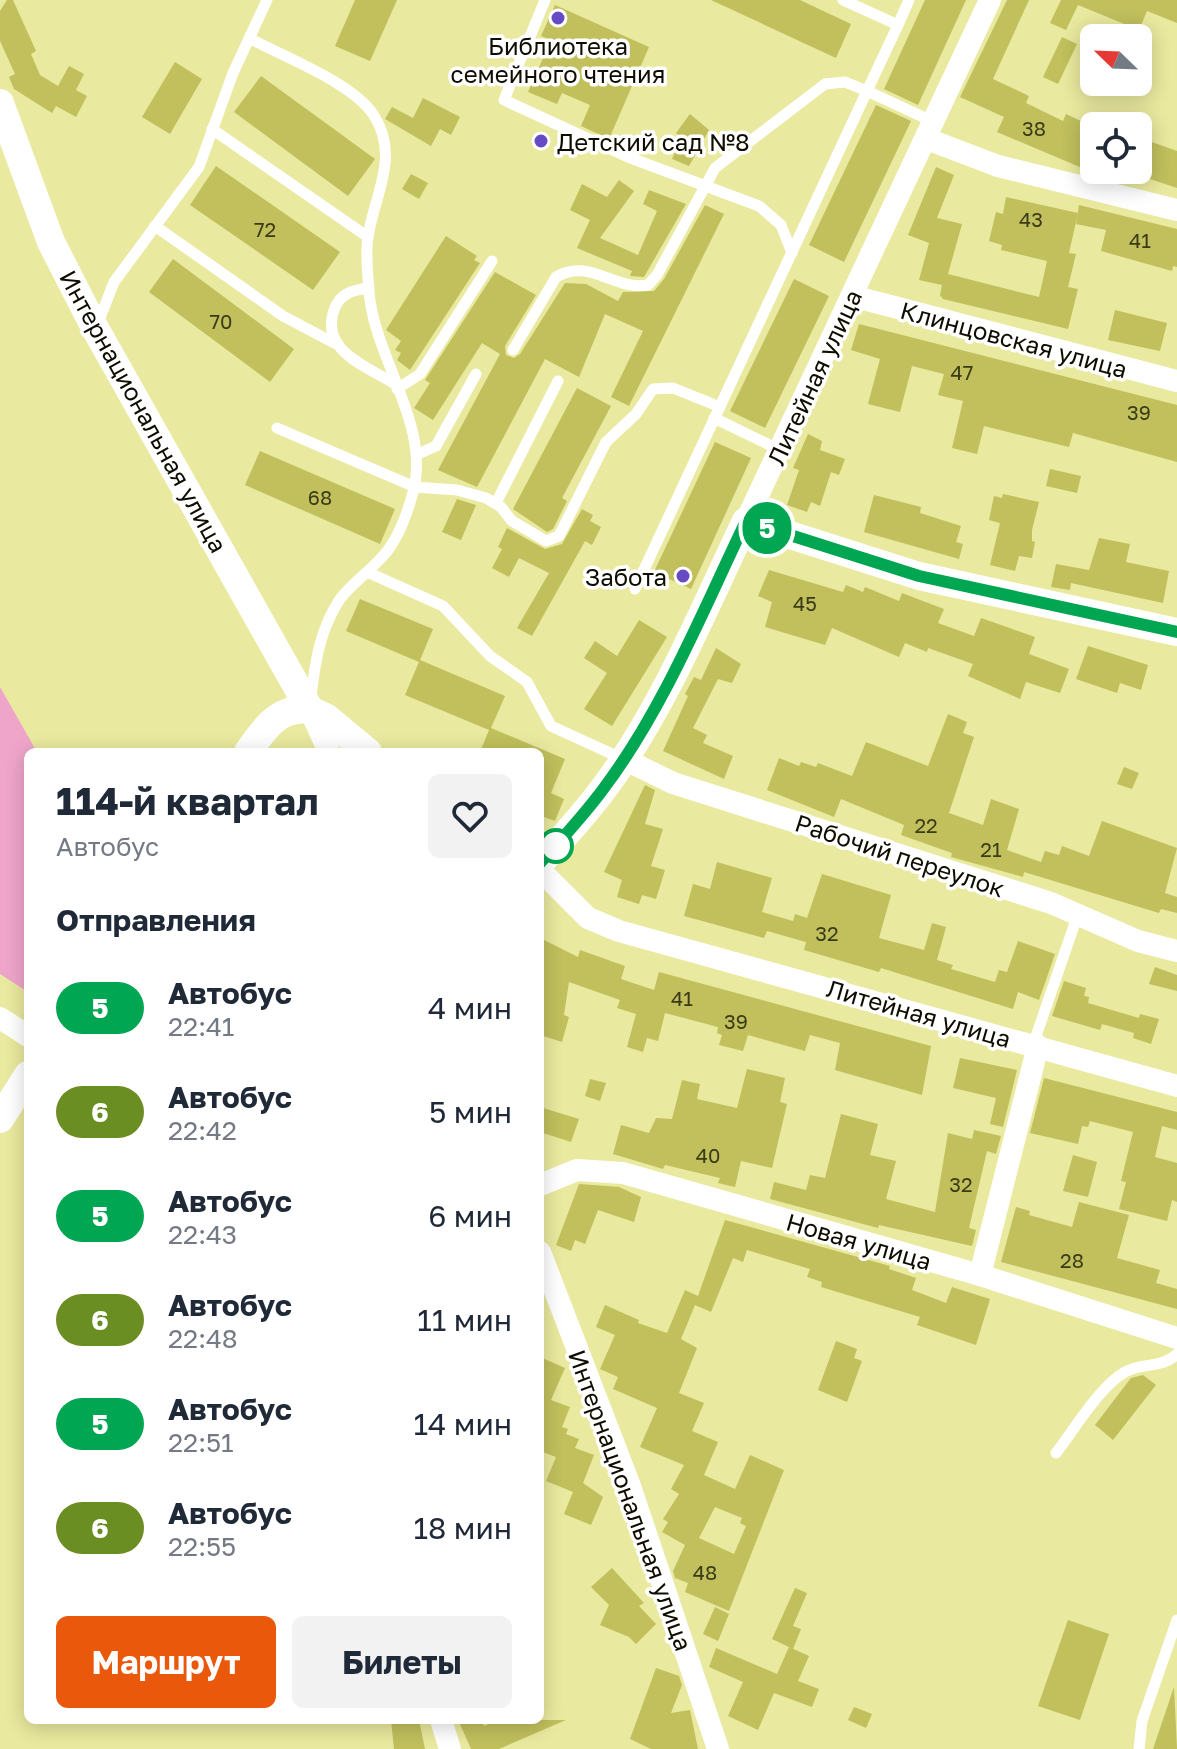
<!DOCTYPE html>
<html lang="ru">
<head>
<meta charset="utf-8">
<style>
	:root { --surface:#fff; --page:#f2f2f3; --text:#1f2937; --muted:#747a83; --accent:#ea580c }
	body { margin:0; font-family:"Golos Text",sans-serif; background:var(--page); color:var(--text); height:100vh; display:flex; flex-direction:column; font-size:30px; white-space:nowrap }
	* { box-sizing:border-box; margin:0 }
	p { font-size:26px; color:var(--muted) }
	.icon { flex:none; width:44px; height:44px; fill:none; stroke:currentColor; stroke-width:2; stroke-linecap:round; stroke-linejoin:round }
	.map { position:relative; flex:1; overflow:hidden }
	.details { position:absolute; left:24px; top:748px; width:520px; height:976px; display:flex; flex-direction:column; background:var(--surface); border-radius:12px; box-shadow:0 4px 20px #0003 }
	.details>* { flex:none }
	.badge { padding:0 16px; border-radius:26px; font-size:28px; line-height:52px }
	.needle { width:52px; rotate:293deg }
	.fabs { position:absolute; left:1080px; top:24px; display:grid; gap:16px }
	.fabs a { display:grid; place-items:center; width:72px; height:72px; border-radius:12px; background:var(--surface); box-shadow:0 4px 20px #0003; font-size:40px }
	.map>.badge { position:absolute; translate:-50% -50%; box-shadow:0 0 0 4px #fff }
	h2 { padding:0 32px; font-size:30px; line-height:72px }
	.round { display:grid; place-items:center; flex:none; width:84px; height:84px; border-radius:12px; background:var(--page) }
	.overview { display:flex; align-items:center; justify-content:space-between; height:136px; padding:0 32px }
	h1 { font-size:38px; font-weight:700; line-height:60px }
	.primary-button { display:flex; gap:16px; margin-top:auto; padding:16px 32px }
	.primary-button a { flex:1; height:92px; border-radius:12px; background:var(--accent); color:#fff; font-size:32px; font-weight:700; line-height:92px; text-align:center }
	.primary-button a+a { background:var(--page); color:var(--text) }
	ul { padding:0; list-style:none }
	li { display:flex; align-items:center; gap:24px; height:104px; padding:0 32px }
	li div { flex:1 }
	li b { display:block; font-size:30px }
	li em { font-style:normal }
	li .badge { min-width:88px; font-weight:700; text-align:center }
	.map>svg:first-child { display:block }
</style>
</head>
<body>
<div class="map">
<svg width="1177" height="1749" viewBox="0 0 1177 1749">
	<rect width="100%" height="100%" fill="#e9e99f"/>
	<!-- green -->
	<polygon fill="#efa5ca" points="0,687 37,752 28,752 28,992 0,974"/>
	<!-- building -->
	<g fill="#c1c05d" fill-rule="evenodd">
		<polygon points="7,0 13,0 36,51 31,54 40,75 58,86 69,66 84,74 76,90 87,96 76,117 56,106 52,113 14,89 9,77 15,74 0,41 0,11"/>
		<polygon points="355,0 397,0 370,61 335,46"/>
		<polygon points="711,0 800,0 851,24 836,58"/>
		<polygon points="925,0 966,0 918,105 884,89"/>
		<polygon points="1007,0 1029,0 993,79 1029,96 1026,103 1063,121 1066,114 1094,127 1094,173 997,132 1004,117 960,97"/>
		<polygon points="1061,0 1177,0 1177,23 1147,11 1139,30 1078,5 1066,30 1050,23"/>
		<polygon points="555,5 649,47 609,139 581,126 590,105 562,93 557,104 528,92 551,40 541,36"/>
		<polygon points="1062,37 1077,44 1058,84 1043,77"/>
		<polygon points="175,62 202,79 170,134 142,117"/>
		<polygon points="261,76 375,159 348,196 234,112"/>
		<polygon points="423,98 460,117 451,135 440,129 431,146 385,119 392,107 413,118"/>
		<polygon points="876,105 911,121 844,262 809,245"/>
		<polygon points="690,114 709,130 689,166 672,159 681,137 676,133"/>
		<polygon points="1138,137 1177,151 1177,188 1138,175"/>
		<polygon points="216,166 340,252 313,290 190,205"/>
		<polygon points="936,167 954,175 937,218 962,224 948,274 1039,297 1047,261 1001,250 1002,245 989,241 996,212 1003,214 1006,197 1078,213 1069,253 1076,254 1068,287 1078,289 1068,329 943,299 940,295 942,285 919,280 929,243 908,235"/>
		<polygon points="411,174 428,183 419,199 402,189"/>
		<polygon points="619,180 634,191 600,238 638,255 657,211 643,204 649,190 686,204 644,277 630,276 632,271 577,248 590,220 570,210 582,184 607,197"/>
		<polygon points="705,205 724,214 629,406 611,397 643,331 605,314 579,377 545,359 477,487 438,470 500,354 482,343 433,420 414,408 430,383 425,380 495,272 536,295 505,346 506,355 514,358 520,354 565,283 586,284 618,301 623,292 654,291 664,279"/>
		<polygon points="1079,205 1177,229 1177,267 1173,266 1172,271 1101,251 1106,230 1076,224"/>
		<polygon points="446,236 477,256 474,260 480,263 410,370 397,360 401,353 395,350 401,341 386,330"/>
		<polygon points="173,259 294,349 270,382 149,292"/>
		<polygon points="794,279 829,296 765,428 730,411"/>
		<polygon points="1115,310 1167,323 1160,351 1108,340"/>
		<polygon points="859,324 1177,405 1177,462 1073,433 1069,447 984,426 977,454 952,448 963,401 938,395 944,374 912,366 900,412 868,404 880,359 851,350"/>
		<polygon points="577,388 611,406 562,498 567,501 553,529 547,532 513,509"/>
		<polygon points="808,434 822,441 820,450 845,459 839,475 831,472 820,506 811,502 807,512 787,505 799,470 793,468"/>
		<polygon points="715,442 751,458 691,589 654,572"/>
		<polygon points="260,451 395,509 380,544 245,485"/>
		<polygon points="1050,469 1081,476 1077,493 1046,486"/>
		<polygon points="1003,494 1039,502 1032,530 1032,541 1035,542 1032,558 1019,556 1015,571 990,565 1000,523 989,520 994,496 1002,498"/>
		<polygon points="874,495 921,507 920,513 961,526 956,542 963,544 959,559 864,532"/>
		<polygon points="457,499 476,505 461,540 442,532"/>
		<polygon points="582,509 593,515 590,521 601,527 592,545 585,541 532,636 517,628 549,573 519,558 509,577 492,568 502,549 498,547 507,528 545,549 562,544"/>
		<polygon points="1099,538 1130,544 1126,562 1169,571 1163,603 1071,583 1070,590 1051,587 1056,564 1089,570"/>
		<polygon points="769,570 843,592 846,585 863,592 865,587 899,601 902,593 944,609 938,623 974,636 981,618 1035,637 1029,654 1069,669 1060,693 1026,682 1020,699 968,676 973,664 928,648 927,652 905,643 899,657 832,628 825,645 765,627 772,602 758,596"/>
		<polygon points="360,599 433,629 420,660 505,696 491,728 565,759 551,793 564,799 555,821 541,816 540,819 540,752 480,752 489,730 405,695 419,662 346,631"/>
		<polygon points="639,620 667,637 612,726 584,709 607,673 584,658 595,641 617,656"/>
		<polygon points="1088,646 1148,665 1141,690 1120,683 1117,693 1076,679"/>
		<polygon points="716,648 741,664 732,683 718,679 693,728 707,735 703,743 733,756 724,779 663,751 688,696 685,694 694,677 701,680"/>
		<polygon points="948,714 967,722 963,733 974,737 949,813 983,825 991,799 1019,809 1007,850 1041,862 1045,851 1059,855 1062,846 1089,856 1102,821 1177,848 1165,893 1177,897 1177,913 1161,909 1159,913 1024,872 1023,877 951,857 952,853 901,835 904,825 841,799 834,817 767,790 779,758 799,766 801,762 816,767 818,763 852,776 866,742 928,766"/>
		<polygon points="1124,767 1139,773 1132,789 1117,784"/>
		<polygon points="645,785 655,790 645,824 663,829 651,866 665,870 656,899 642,895 639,904 617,897 622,880 604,872"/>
		<polygon points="717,862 772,878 762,912 793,921 795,914 807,918 822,874 891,895 879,938 924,950 932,923 946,927 937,960 953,965 951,969 995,982 999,970 1007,972 1018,941 1055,954 1039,1000 1018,992 1013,1009 881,968 879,972 804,950 806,942 767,931 764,938 684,916 693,884 710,889"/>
		<polygon points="540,938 578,957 580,950 625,966 621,979 654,990 659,972 931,1046 922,1095 835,1070 840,1043 810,1035 805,1051 748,1035 743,1051 719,1045 722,1035 717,1033 718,1027 665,1013 658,1041 647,1038 643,1052 627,1047 636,1014 617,1008 620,1000 569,982 564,1015 569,1017 562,1042 540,1035"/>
		<polygon points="1155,967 1177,975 1177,991 1149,984"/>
		<polygon points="1064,981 1086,988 1084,996 1089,997 1088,1003 1139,1018 1140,1014 1159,1019 1151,1044 1133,1038 1134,1033 1102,1024 1100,1030 1052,1016"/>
		<polygon points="960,1058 1017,1070 1003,1127 990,1124 996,1098 953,1088"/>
		<polygon points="747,1069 785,1078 780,1102 787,1104 772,1168 741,1161 735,1187 718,1183 720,1178 665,1165 663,1169 613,1154 621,1125 649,1133 656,1118 672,1119 682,1080 700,1084 697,1099 737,1108"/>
		<polygon points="1044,1078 1177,1112 1177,1130 1162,1126 1155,1157 1177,1163 1177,1202 1172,1200 1167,1221 1119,1209 1126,1182 1121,1181 1133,1132 1090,1121 1088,1127 1082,1126 1078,1144 1030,1133"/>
		<polygon points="590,1079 606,1083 600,1101 585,1096"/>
		<polygon points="540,1107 579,1119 571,1142 540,1132"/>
		<polygon points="841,1114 878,1124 870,1155 896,1161 886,1199 935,1212 948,1133 972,1139 974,1130 1001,1136 996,1154 987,1151 969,1228 976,1230 972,1246 879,1225 878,1228 770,1199 774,1182 806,1190 810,1175 825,1178"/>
		<polygon points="1073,1155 1097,1162 1088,1197 1063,1191"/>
		<polygon points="579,1184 619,1187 641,1197 634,1222 598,1210 585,1244 575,1240 571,1251 556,1245"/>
		<polygon points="1079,1202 1129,1215 1117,1258 1160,1270 1156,1283 1177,1289 1177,1309 1001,1262 1016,1207 1030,1211 1029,1215 1072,1227"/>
		<path d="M725 1220 890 1266 889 1269 916 1278 912 1290 946 1303 952 1287 990 1299 976 1345 917 1325 920 1317 821 1287 822 1282 807 1277 810 1269 747 1250 743 1262 733 1258 711 1312 695 1305 681 1339 697 1348 679 1393 704 1403 692 1431 718 1442 704 1475 735 1489 750 1455 784 1470 729 1611 685 1592 688 1583 675 1578 673 1571 685 1545 662 1532 668 1522 663 1519 679 1494 671 1489 684 1465 640 1447 657 1408 613 1389 618 1377 600 1369 615 1335 596 1327 605 1305 639 1320 638 1323 667 1333 685 1290 698 1296ZM715 1507 742 1518 740 1523 746 1526 734 1554 699 1538Z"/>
		<polygon points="836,1341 857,1349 854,1358 862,1361 847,1402 818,1390"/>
		<polygon points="540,1357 565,1368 551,1400 570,1407 562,1427 568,1429 566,1434 579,1439 575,1448 594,1455 583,1483 603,1497 591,1525 564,1514 573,1492 546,1481 556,1457 540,1451"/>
		<polygon points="1143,1375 1156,1385 1113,1440 1095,1425 1131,1378"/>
		<polygon points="612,1568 644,1603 639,1606 656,1624 636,1644 629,1637 600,1625 609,1605 591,1587"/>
		<polygon points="795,1588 807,1593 793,1626 801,1629 793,1649 772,1639"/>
		<polygon points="715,1607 729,1614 718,1641 703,1634"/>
		<polygon points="1068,1620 1109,1634 1080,1720 1038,1706"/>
		<polygon points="789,1647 809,1656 798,1681 819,1689 812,1707 774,1693 758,1730 728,1716 743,1682 709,1667 716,1648 777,1674"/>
		<polygon points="656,1668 679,1676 682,1685 671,1713 690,1710 698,1749 651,1749 630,1739"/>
		<polygon points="1174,1687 1177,1749 1153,1749"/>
		<polygon points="854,1707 872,1714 866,1728 848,1720"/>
		<polygon points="391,1720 419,1720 425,1749 394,1749"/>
		<polygon points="470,1720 482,1720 484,1726 498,1720 566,1720 499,1749 471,1749 460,1724"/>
	</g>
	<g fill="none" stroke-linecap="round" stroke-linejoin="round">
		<!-- service -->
		<g stroke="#fff" stroke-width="11">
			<polyline points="545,0 504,100 628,157 759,206 781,225 792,253"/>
			<polyline points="843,0 898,25 867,91 934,122"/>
			<polyline points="898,25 909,0"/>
			<path d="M249 38C284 57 351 82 373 114 401 156 374 195 368 237 365 255 368 274 369 292 375 361 433 427 412 496 406 517 398 540 383 556 370 571 352 583 340 599 320 629 315 662 311 697"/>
			<polyline points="212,129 368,237"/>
			<polyline points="155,226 283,316 334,343"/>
			<path d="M369 288C353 290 340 293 334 310 320 351 366 366 395 384"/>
			<polyline points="98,323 114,282 199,167 233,73 267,0"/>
			<path d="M513 350 556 277C589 257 615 291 648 285L657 275 715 168 825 84 845 82 867 91 635 589"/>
			<polyline points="397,389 420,374 492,261"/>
			<polyline points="714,418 780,450"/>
			<polyline points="277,428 415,487 457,490 486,498 501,507 512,521 546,541 559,536 606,442 636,414 653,389 673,388 720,407"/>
			<polyline points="418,454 436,446 476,374"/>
			<polyline points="496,503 558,381"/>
			<polyline points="367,572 443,606 490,656 527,682 551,726 623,759"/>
			<polyline points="1033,1045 1078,914"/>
			<path d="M1056 1453C1074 1430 1100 1386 1125 1372 1142 1362 1162 1369 1177 1354"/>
			<polyline points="1139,1749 1142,1721 1177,1620"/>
		</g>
		<!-- minor -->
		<g stroke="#fff" stroke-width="22">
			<polyline points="927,139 998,166 1177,210"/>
			<polyline points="852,296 1177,381"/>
			<polyline points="746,521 990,0"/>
			<polyline points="310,710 329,752"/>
			<polyline points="624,759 673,783 1051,903 1138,941 1177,951"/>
			<polyline points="540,870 588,918 619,931 1177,1086"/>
			<polyline points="0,1018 28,1036"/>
			<polyline points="540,1185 577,1170 623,1173 980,1275 1177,1338"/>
			<polyline points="540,1252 630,1486 718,1749"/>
			<polyline points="980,1275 1038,1046"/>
			<polyline points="441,1720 450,1749"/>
		</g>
		<!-- tertiary -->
		<g stroke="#fff" stroke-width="28">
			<polyline points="0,103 51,242 96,330 310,710 327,718 368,752"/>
			<path d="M248 752C264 729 279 706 310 710"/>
			<path d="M540 863C562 839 585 814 604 788 664 708 703 610 746 521L919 576 1177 632"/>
			<polyline points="0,1119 28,1075"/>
		</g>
	</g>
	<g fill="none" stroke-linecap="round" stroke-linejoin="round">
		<defs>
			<path id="line" d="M540 863C562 839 585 814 604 788 664 708 703 610 746 521L919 576 1177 632"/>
		</defs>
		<!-- line casing -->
		<use href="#line" stroke="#fff" stroke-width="18"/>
		<!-- line -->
		<use href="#line" stroke="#00a651" stroke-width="12"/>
	</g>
	<!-- markers -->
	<g fill="#664bc4" stroke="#fff" stroke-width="3">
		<circle cx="558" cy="18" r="8"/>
		<circle cx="541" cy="141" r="8"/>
		<circle cx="683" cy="576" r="8"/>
	</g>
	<circle fill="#fff" stroke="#00a651" stroke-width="4" cx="556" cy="846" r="16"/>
	<g text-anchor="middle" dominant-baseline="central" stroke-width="7" stroke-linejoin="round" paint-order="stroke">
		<!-- number labels -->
		<g font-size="20" fill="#3b3a17">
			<text x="1034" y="128">38</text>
			<text x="1031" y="219">43</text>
			<text x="265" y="229">72</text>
			<text x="1140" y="240">41</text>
			<text x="221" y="321">70</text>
			<text x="962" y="372">47</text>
			<text x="1139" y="412">39</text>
			<text x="320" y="497">68</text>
			<text x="805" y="603">45</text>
			<text x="926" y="825">22</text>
			<text x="991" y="849">21</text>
			<text x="827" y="933">32</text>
			<text x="682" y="998">41</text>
			<text x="736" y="1021">39</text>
			<text x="708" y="1155">40</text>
			<text x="961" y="1184">32</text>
			<text x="1072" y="1260">28</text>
			<text x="705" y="1572">48</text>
		</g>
		<!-- poi labels -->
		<g font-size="24" fill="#0e0d00" stroke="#fff">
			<text x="558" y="45">Библиотека<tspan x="558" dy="28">семейного чтения</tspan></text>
			<text x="557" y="141" text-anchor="start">Детский сад №8</text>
			<text x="667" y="576" text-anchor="end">Забота</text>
		</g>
		<!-- street labels -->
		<g font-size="24" fill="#0e0d00" stroke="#fff">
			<text transform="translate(1014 339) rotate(15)">Клинцовская улица</text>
			<text transform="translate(814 377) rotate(-65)">Литейная улица</text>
			<text transform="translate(144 411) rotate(61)">Интернациональная улица</text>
			<text transform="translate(900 855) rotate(18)">Рабочий переулок</text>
			<text transform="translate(919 1013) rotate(16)">Литейная улица</text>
			<text transform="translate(859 1241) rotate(16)">Новая улица</text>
			<text transform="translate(631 1500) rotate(70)">Интернациональная улица</text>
		</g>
	</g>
</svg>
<div class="fabs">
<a><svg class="needle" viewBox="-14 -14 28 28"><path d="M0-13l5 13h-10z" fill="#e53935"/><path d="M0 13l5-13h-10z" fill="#747a83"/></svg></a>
<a><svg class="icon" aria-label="locate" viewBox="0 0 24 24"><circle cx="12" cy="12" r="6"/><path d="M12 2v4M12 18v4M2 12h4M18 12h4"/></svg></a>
</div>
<b class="badge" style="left:767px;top:528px;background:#00a651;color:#fff">5</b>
<section class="details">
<div class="overview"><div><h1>114-й квартал</h1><p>Автобус</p></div><a class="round"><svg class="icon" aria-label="heart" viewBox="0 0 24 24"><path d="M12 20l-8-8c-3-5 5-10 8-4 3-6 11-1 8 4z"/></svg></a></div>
<h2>Отправления</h2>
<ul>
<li><span class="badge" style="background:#00a651;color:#fff">5</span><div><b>Автобус</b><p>22:41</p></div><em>4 мин</em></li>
<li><span class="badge" style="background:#6b8e23;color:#fff">6</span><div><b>Автобус</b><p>22:42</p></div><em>5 мин</em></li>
<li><span class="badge" style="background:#00a651;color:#fff">5</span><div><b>Автобус</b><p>22:43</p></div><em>6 мин</em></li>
<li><span class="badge" style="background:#6b8e23;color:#fff">6</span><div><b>Автобус</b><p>22:48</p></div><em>11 мин</em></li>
<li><span class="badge" style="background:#00a651;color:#fff">5</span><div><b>Автобус</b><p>22:51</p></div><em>14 мин</em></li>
<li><span class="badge" style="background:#6b8e23;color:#fff">6</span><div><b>Автобус</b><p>22:55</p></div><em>18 мин</em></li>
</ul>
<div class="primary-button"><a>Маршрут</a><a>Билеты</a></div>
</section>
</div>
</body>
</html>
